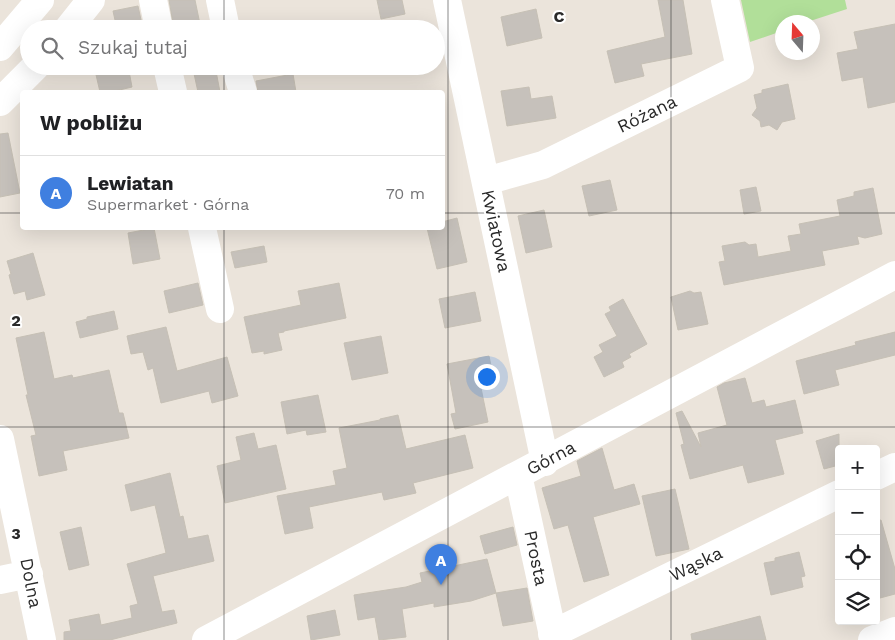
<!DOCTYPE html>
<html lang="pl">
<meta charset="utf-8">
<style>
:root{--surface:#fff;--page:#f6f6f6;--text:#202124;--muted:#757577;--line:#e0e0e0;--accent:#ea580c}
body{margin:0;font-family:"Work Sans",sans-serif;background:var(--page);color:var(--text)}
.controls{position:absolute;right:15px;bottom:15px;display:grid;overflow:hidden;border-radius:5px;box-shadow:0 5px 20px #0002}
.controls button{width:45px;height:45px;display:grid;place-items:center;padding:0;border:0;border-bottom:1px solid var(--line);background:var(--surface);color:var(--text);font:25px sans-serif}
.compass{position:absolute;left:775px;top:15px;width:45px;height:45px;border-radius:50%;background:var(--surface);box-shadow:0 5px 20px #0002;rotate:341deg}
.you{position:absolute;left:486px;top:376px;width:18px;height:18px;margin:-12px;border:4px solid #fff;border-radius:50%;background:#1a73e8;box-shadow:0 0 0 8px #1a73e833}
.badge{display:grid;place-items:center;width:32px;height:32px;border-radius:50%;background:var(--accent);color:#fff;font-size:16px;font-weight:700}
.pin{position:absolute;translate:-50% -41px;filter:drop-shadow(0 1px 2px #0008)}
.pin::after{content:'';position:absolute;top:26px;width:18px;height:15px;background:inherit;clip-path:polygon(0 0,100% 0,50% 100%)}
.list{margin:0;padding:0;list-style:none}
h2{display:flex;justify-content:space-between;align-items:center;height:65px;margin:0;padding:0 20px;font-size:21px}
h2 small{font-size:16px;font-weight:400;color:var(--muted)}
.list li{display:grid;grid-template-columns:32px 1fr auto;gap:15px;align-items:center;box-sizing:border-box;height:75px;padding:0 20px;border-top:1px solid var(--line)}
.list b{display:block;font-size:19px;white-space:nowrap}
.list p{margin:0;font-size:16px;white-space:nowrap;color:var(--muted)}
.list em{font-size:16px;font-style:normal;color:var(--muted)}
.icon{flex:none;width:28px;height:28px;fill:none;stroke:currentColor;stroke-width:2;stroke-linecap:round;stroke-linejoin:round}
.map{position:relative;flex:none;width:895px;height:640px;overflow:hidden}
.search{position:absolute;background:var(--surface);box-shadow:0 5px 20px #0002;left:20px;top:20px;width:425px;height:55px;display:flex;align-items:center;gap:12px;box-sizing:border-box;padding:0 18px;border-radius:28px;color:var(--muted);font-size:19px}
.panel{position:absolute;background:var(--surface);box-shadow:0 5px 20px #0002;left:20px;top:90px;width:425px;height:140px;border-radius:5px}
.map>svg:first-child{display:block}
.green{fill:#b1df99}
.building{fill:#c6c1bb;stroke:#c6c0b5}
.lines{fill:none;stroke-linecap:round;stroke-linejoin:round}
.minor{stroke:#fff;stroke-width:28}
.grid{fill:none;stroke:#292929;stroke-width:1;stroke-opacity:0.55}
.labels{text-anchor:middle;stroke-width:4;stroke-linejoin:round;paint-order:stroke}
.street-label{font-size:18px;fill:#292929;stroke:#fff}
.grid-label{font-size:16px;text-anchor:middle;font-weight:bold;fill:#292929;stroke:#fff;stroke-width:4;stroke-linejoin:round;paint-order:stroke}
</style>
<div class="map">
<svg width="895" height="640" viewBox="0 0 895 640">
<rect width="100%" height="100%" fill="#ebe4db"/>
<path class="green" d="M741,0H845L847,9L807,22H782V31L750,42Z"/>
<path class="building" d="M169,0H195L201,29H174Z
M377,0H402L405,14L381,19Z
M658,0H683L692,54L641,64L644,76L615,83L607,51L665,37Z
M138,6L143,29H117L113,11Z
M536,9L542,38L507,46L501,17Z
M895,24V102L868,108L863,77L842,81L837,53L858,49L854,32Z
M94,66H128L132,87L111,92H100Z
M208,66H215L220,92H198L193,69Z
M293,74L296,92H258L256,81Z
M788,84L795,119L782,122L777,130L769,125L761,127L760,121L752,115L757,108L754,95L762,93V90Z
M529,87L531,99L552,96L556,118L507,126L501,91Z
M8,133L20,193L0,197V134Z
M610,180L617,210L589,216L582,186Z
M756,187L761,211L744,214L740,190Z
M873,188L882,234L865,238L857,236L859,244L822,251L825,265L724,285L719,262L725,261L722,246L745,242L749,245L756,244L758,257L791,251L788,236L801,234L799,224L840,216L837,200L854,196V192Z
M544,210L552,247L526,253L518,216Z
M457,218L467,262L437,269L427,228H442V222Z
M154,228L160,259L133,264L128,233Z
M264,246L267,262L235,268L231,252Z
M33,253L45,295L27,300L25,291L14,294L9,275L11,274L7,261Z
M198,283L203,305L169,313L164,291Z
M339,283L346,318L284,331V332L278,333L282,350L264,354V351L252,353L244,317L301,305L298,291Z
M690,291L694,293L701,292L708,324L678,330L671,297Z
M475,292L481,321L445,328L439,299Z
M623,299L647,344L629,354L631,357L622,362L624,367L604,377L594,357L603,352L599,345L617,336L605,314L611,311L609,307Z
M114,311L118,329L80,338L76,322L87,319V317Z
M166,327L177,371L227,357L238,396L212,403L209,391L161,403L153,368L148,370L143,352L131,354L127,336Z
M44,332L54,379L72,375L73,378L109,370L119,413H123L129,438L63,451L67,470L39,476L31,436L36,435L26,395H28L16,338Z
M895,332V355L835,370L839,385L804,394L796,361L856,345L855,342Z
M381,336L388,373L352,380L344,343Z
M489,356L495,385L481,388L488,422L455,429L451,414L456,413L447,364Z
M745,378L752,403L764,400L766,407L795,400L803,433L775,440L784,474L748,483L743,465L690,479L681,445L684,444L676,413L682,411L701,447L698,433L727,425L717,387L724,383Z
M318,395L326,432L307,435L306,430L287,434L281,402Z
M398,415L406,449L465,435L473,468L413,483L416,493L384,500L382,492L309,507L313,528L285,534L277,496L336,485L333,471L347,468L339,428L380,420V419Z
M254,433L258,449L276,445L286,489L225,503L217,466L241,460L236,437Z
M839,434V465L824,469L816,441Z
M602,448L614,490L634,484L640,504L593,517L609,575L584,582L568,525L554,529L542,488L581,476L577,461Z
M170,473L180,517L183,516L188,539L208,535L214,561L153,576L162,612L174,610L177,623L110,640H64V632L71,631L69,620L99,614L101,625L132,618L130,606L138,604L127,564L166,553L155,505L131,511L125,485Z
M675,489L689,549L656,556L642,496Z
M881,520L895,569V594L880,598L876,584V521Z
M81,527L89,565L69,570L60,532Z
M513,527L517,545L485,554L480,536Z
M799,552L805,576L801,577L803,587L771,595L764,563L775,561V558Z
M487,559L496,593L471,601L434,607V603L402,609L406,637L379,640L375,617L358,620L354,595L406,587L422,582L420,573Z
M527,588L533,621L503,626L496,593Z
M335,610L340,635L311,640L307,616Z
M760,616L766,640H692L691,634Z"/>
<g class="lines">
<path class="minor" d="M153,0L159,29
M220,0L226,29
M447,0L545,462
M68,29L91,0
M0,47L40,0
M167,66L173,92
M235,66L243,92
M0,102L36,66
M486,181L543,165L740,68L725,0
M202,228L220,309
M0,439L42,640
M518,475L554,640
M876,476L895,467
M0,580L29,574
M552,634L839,494
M206,640L895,275
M872,640L895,631"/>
</g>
<path class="grid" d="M224,0V29M448,0V640M671,0V640M224,66V92M0,213H22M442,213H895M224,228V640M0,427H895"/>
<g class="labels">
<g class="street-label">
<text transform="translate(647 114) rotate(-26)" y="6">Różana</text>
<text transform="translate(496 231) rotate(78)" y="6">Kwiatowa</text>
<text transform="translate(551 458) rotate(-28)" y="6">Górna</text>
<text transform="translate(536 558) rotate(78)" y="6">Prosta</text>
<text transform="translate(696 564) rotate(-26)" y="6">Wąska</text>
<text transform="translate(31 583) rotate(79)" y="6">Dolna</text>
</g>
</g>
<g class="grid-label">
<text x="559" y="22">C</text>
<text x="16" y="326">2</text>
<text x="16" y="539">3</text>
</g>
</svg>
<div class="controls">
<button>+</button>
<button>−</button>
<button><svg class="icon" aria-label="locate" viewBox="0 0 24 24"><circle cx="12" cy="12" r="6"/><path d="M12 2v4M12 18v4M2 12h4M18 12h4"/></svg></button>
<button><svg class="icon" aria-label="layers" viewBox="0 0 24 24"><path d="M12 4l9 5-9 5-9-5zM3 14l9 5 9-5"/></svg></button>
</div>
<svg class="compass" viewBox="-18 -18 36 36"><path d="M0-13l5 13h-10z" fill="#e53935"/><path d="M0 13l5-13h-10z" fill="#757577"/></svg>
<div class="you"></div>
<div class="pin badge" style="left:441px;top:585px;background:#3f7fe0">A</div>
<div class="search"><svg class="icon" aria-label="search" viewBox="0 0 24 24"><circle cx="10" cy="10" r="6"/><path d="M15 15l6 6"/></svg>Szukaj tutaj</div>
<section class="panel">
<h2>W pobliżu<small></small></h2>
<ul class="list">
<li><span class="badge" style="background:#3f7fe0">A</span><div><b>Lewiatan</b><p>Supermarket · Górna</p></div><em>70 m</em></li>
</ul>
</section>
</div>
